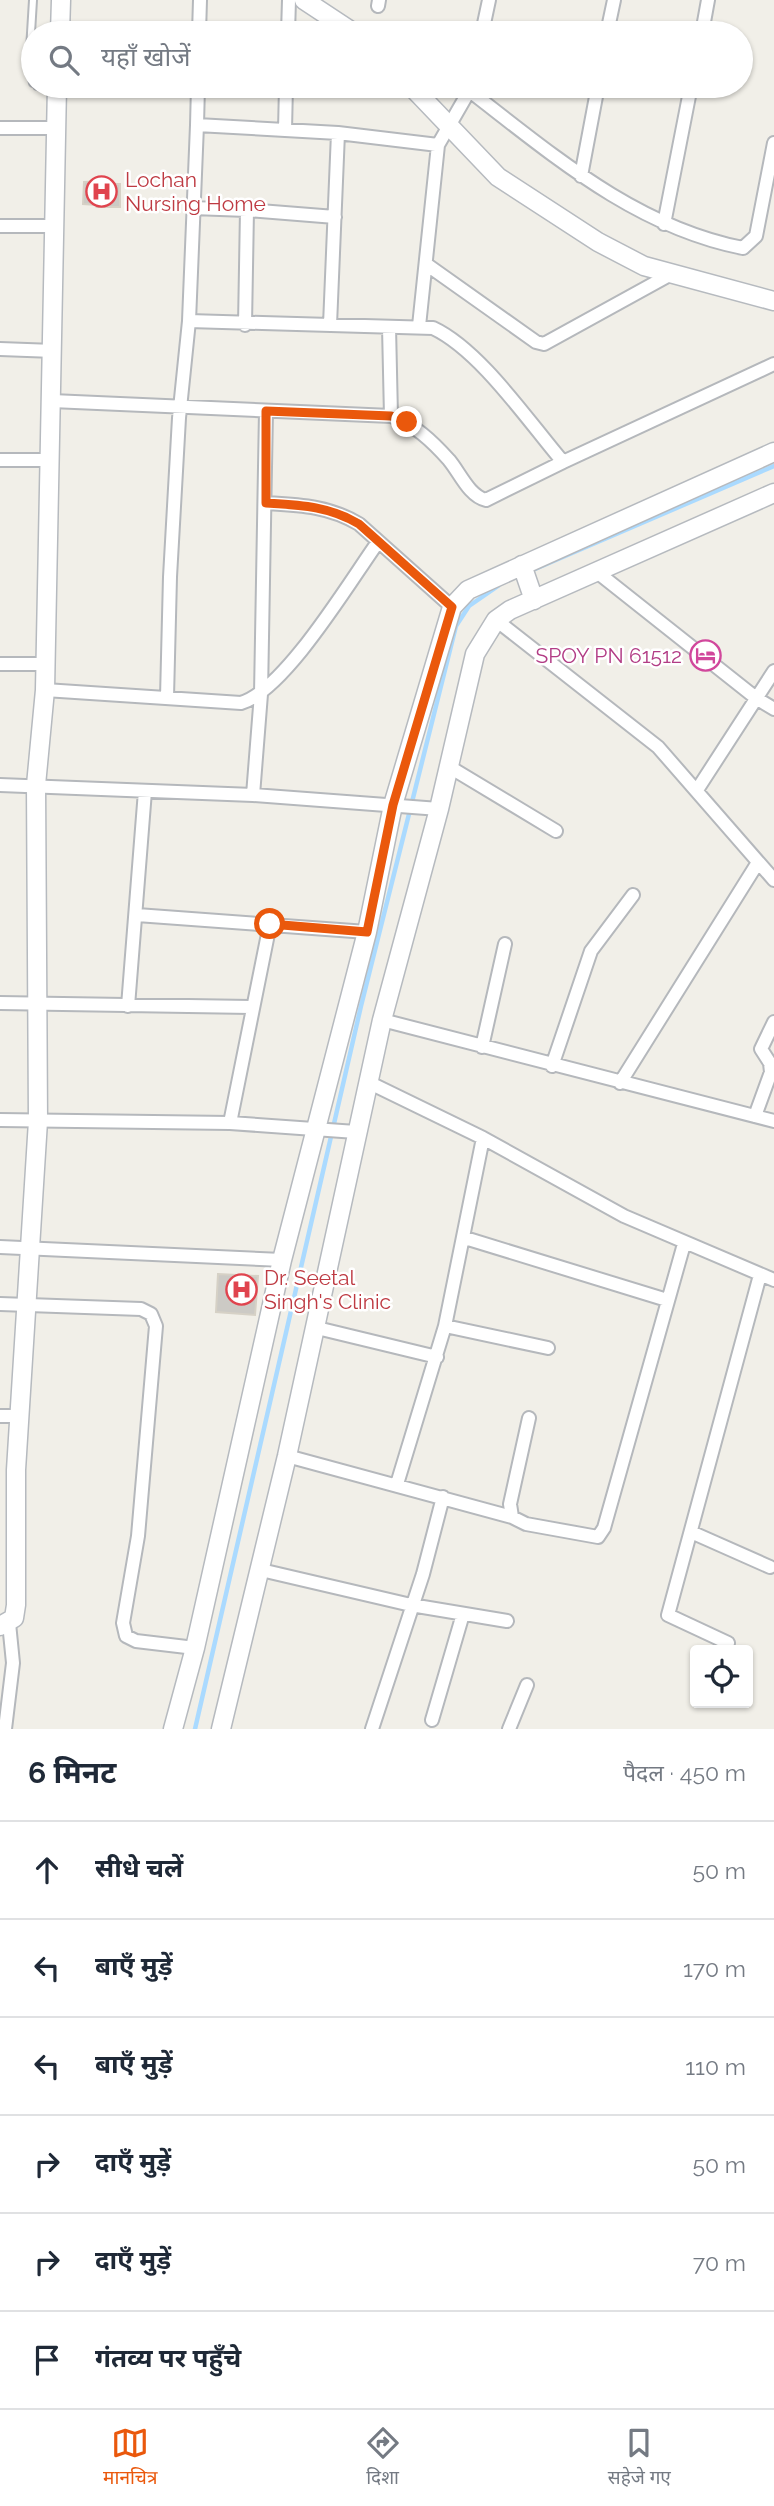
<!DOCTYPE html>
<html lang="hi">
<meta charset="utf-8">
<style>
:root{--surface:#fff;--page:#f2f2f3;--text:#1f2937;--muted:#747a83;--line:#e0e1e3;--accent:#ea580c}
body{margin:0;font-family:Raleway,"Noto Sans Devanagari",sans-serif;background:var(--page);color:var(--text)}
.controls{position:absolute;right:21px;bottom:21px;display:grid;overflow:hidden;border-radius:7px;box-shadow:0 2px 5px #0004}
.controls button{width:63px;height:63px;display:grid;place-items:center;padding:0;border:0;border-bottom:2px solid var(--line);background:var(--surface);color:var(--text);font:35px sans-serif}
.stop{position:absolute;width:21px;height:21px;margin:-16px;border:5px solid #ea580c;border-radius:50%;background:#fff}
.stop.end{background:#ea580c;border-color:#fff;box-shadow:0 2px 7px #0008}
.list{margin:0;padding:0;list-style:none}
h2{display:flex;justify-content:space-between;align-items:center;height:91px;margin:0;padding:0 28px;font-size:30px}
h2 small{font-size:23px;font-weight:400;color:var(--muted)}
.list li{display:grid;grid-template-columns:46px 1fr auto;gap:21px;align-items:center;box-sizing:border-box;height:98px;padding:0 28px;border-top:2px solid var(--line)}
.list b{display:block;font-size:26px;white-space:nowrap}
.list em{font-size:23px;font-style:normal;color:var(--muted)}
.icon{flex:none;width:38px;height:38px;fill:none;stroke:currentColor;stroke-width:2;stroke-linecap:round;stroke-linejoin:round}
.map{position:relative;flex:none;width:774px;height:1729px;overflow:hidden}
.search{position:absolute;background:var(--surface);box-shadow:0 2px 5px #0004;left:21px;right:21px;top:21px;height:77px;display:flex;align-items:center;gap:18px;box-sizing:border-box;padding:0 24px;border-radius:38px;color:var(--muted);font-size:26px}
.sheet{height:679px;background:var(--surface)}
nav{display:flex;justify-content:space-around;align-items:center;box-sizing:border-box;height:98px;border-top:2px solid var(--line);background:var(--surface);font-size:19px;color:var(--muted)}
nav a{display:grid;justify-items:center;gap:4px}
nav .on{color:var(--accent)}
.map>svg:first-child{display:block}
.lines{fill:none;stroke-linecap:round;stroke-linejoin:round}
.stream{stroke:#aadaff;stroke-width:4.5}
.building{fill:#cccac5;stroke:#d6d1c6;stroke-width:2}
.lane-casing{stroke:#b5b8bc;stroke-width:10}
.street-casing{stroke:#b5b8bc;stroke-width:16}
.secondary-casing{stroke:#b6babf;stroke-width:21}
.lane{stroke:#fff;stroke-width:6}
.street{stroke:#fff;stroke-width:12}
.secondary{stroke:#fff;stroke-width:18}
.route{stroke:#ea580c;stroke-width:9}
.labels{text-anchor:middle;stroke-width:5;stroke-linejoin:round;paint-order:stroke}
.health-label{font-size:21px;fill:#be3a42;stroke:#fff;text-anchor:start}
.hotel-label{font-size:21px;fill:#b23c85;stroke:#fff;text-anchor:end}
</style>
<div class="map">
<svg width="774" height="1729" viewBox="0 0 774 1729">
<rect width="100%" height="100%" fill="#f1efe8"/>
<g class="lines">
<path class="stream" d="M528,572L774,466
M195,1729L361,1006L456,626L469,606L498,586"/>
</g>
<path class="building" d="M108,181V184H120V207H97L98,205L83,204L84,182Z
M218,1274L258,1276L255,1315L216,1312Z"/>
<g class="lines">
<defs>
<path id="lane" d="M33,83L29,66L33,0
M37,86L55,91"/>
<path id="street" d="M378,6L379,0
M199,33L200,0
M288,33L289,0
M482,33L489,0
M607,33L614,0
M702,33L708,0
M198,86L197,125L338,133L438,145
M471,92C554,156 636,227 743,248L756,236L774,143
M0,128H55
M285,130L286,86
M581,176L598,86
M193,208L247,210
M664,224L691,86
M0,226H53
M426,264L536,342L544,344L673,273
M189,321L433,328C480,350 528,421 563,462L774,364
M245,325L247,210L335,217
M330,325L338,133
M419,326L438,145L472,86
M389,327L391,416
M0,349L54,351
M52,401L391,416C414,424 432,441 449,460C460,473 469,496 486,500L563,462
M0,460H49
M266,503C300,505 329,506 359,524L452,607
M597,572L756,698L774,709
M496,620L658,747L774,880
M0,664H44
M45,690L241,703C285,690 350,581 378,542
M167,697L170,577L179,418L189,321L197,125
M448,766L556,831
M0,785L253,795L439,809
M697,790L774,671
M253,795L261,694L266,411
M137,915L367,932
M0,1003L251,1007
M128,1006L145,791
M382,1020L774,1121
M482,1047L505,944
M552,1066L591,951L633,895
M370,1083L483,1138L624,1216L774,1280
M620,1083L757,864
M755,1116L771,1072L770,1063L761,1049L774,1022
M0,1120L230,1123L356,1132
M230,1123L270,924
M465,1238L667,1300
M0,1247L282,1260
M0,1304L141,1309L151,1314L156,1326L138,1536L123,1623L126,1636L136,1641L195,1648
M445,1326L548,1348
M317,1328L437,1357
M0,1416H20
M529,1418L510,1504L512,1517L526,1524L598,1537L604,1528L684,1244
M287,1456L512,1517
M397,1484L445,1326L483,1138
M691,1532L770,1567
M261,1570L411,1605L507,1621
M728,1643L668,1615L760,1275
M432,1720L463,1614
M5,1729L13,1663L9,1623
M372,1729L423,1574L443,1497
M509,1729L527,1685"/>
<path id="secondary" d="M304,0L354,33
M60,33L61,0
M411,86L498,177L598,242L644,266L774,301
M522,565L534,600
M0,1626L14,1618L16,1605V1470L38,1121L36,785L45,690L57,86
M173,1729L195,1648L282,1260L367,932L393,805L452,607L468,590L774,452
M221,1729L287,1456L382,1020L439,809L475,654L496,620L510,610L774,493"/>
</defs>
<use href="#lane" class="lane-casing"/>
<use href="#street" class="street-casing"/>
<use href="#secondary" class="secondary-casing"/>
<use href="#lane" class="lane"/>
<use href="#street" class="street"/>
<use href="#secondary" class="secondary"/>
</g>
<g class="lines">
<path class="route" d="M270,924L367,932L393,805L452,607L359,524C329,506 300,505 266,503V411L391,416L407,422"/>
</g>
<defs>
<symbol id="hospital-ring" viewBox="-11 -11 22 22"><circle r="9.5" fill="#fff" stroke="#e0444e" stroke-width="1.5"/><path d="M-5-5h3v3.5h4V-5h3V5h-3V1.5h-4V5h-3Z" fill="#e0444e"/></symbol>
<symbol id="hotel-ring" viewBox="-11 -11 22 22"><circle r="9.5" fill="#fff" stroke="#d1479c" stroke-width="1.5"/><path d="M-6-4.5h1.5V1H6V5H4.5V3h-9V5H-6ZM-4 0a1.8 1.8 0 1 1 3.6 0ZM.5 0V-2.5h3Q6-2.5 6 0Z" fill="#d1479c"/></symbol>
</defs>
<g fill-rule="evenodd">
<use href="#hospital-ring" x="84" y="174" width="35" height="35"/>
<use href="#hotel-ring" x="688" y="638" width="35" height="35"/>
<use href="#hospital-ring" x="224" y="1272" width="35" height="35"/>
</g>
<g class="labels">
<g class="health-label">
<text x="125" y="187">Lochan<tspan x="125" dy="24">Nursing Home</tspan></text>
<text x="264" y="1285">Dr. Seetal<tspan x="264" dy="24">Singh's Clinic</tspan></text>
</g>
<g class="hotel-label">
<text x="682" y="663">SPOY PN 61512</text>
</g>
</g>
</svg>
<div class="controls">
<button><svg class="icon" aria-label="locate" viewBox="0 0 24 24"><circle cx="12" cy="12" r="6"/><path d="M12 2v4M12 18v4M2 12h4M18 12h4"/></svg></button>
</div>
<div class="stop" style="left:270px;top:924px"></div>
<div class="stop end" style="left:407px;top:422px"></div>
<div class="search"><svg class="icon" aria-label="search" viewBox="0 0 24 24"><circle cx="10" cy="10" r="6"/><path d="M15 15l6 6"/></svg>यहाँ खोजें</div>
</div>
<section class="sheet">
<h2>6 मिनट<small>पैदल · 450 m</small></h2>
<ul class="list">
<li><svg class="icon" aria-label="ahead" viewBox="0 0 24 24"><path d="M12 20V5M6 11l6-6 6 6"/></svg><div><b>सीधे चलें</b></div><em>50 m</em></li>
<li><svg class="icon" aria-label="left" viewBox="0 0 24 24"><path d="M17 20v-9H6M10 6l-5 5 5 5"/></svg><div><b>बाएँ मुड़ें</b></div><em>170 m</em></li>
<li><svg class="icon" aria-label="left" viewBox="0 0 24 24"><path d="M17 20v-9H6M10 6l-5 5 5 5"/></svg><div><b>बाएँ मुड़ें</b></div><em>110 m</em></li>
<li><svg class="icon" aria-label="right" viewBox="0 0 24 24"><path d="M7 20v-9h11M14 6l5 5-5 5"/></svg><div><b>दाएँ मुड़ें</b></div><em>50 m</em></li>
<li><svg class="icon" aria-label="right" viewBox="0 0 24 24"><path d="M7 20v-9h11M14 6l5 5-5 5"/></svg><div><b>दाएँ मुड़ें</b></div><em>70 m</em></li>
<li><svg class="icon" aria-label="arrive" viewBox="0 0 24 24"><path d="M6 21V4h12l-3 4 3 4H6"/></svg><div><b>गंतव्य पर पहुँचे</b></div></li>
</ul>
</section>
<nav>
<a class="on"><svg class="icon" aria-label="map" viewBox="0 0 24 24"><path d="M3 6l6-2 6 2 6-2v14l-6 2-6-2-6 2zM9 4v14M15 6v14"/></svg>मानचित्र</a>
<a><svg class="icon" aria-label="directions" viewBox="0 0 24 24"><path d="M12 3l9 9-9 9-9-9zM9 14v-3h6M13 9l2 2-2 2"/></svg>दिशा</a>
<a><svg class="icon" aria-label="saved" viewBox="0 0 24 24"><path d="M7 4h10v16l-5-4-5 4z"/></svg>सहेजे गए</a>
</nav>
